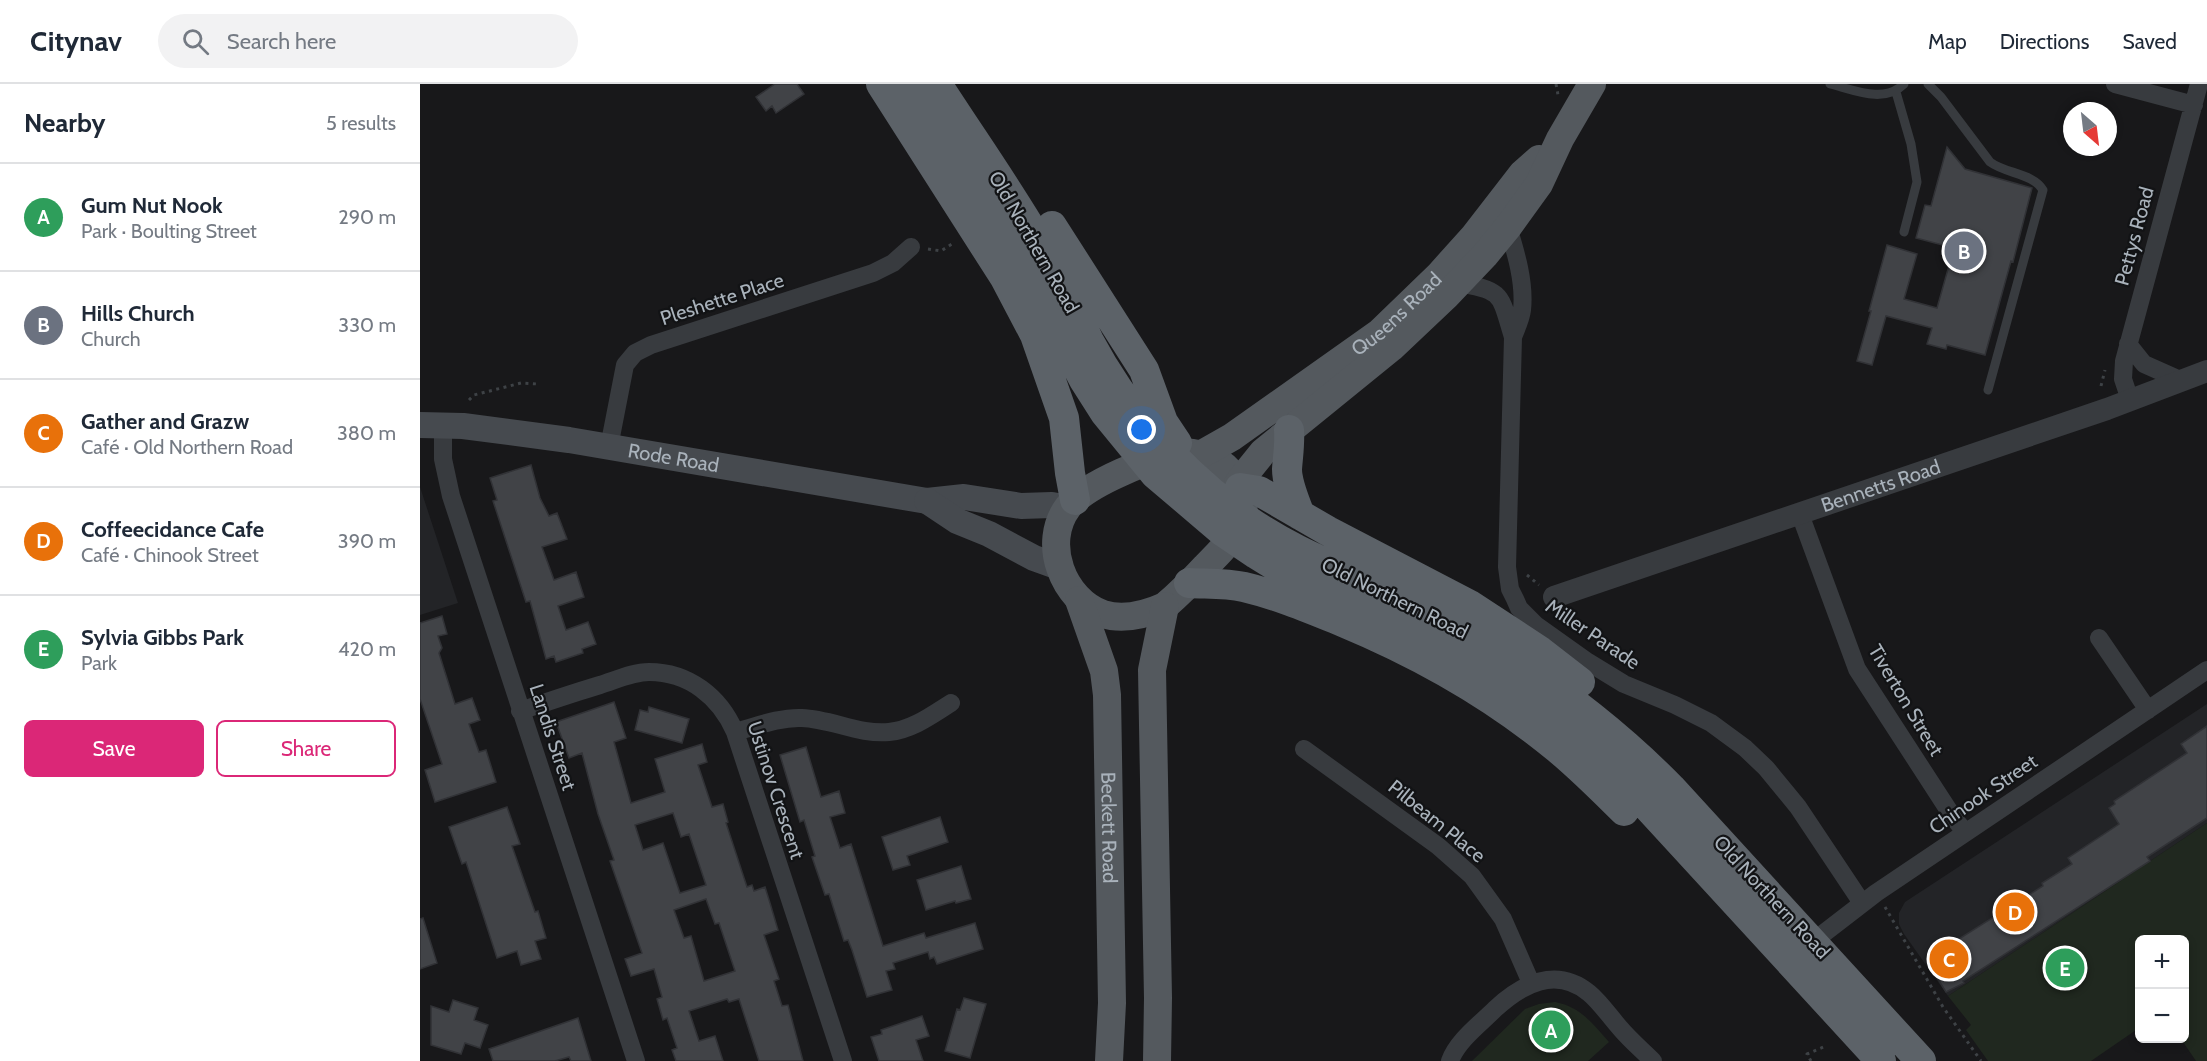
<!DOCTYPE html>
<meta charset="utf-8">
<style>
:root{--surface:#fff;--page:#f2f2f3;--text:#1f2937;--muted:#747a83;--line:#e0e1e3;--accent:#db2777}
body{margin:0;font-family:Cabin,sans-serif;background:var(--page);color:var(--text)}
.controls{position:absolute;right:18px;bottom:18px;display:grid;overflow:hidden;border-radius:9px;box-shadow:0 3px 9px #0003}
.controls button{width:54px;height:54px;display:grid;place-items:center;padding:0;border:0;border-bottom:2px solid var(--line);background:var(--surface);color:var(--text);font:30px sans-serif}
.compass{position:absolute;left:1643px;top:18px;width:54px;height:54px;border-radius:50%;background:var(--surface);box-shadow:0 3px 9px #0003;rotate:152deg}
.you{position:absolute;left:722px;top:346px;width:21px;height:21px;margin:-15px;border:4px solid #fff;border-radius:50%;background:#1a73e8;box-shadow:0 0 0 9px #1a73e833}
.badge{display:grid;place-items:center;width:39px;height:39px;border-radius:50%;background:var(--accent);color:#fff;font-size:20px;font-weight:700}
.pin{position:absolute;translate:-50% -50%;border:3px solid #fff;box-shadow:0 2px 6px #0006}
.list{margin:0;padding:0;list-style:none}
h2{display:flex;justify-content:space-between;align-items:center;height:78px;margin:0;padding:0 24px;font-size:26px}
h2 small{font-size:20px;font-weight:400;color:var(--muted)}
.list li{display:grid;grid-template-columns:39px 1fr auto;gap:18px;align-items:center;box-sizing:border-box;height:108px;padding:0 24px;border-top:2px solid var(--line)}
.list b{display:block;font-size:22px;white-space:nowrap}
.list p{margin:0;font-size:20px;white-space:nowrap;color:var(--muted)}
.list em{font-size:20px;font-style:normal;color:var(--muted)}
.actions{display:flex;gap:12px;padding:18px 24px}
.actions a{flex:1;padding:14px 0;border:2px solid var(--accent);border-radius:9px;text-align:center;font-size:21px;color:var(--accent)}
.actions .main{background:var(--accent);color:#fff}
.icon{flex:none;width:33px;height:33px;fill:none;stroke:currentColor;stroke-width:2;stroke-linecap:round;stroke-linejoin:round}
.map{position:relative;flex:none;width:1787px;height:977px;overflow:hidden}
header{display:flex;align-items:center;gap:36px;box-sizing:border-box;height:84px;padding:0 30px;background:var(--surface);border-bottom:2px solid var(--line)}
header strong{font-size:28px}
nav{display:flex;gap:33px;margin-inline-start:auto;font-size:21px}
.search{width:420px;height:54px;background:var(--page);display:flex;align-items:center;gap:15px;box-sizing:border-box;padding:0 21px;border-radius:33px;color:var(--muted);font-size:22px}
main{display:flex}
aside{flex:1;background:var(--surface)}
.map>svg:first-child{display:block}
.built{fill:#232427}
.green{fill:#20281f}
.building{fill:#414347;stroke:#313236;stroke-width:1.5;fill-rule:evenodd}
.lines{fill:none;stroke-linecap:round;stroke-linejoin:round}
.path{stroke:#3e4246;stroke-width:3;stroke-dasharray:3 4.5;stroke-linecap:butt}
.service{stroke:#383b3f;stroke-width:9}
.minor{stroke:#383b3f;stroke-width:18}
.tertiary{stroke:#383b3f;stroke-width:22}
.secondary{stroke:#464a4f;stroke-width:26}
.primary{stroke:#54595e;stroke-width:28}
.trunk{stroke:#5c6268;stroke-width:30}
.labels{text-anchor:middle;stroke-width:4.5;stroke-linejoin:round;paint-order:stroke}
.street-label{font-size:20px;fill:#a9b2bb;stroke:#121315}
</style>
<header>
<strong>Citynav</strong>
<div class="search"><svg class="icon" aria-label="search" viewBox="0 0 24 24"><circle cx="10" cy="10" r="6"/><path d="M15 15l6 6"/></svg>Search here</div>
<nav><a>Map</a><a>Directions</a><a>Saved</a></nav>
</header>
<main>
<aside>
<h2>Nearby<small>5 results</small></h2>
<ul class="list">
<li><span class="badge" style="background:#2e9e5b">A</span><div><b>Gum Nut Nook</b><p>Park · Boulting Street</p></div><em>290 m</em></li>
<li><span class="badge" style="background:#6b7280">B</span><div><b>Hills Church</b><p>Church</p></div><em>330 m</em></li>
<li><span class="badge" style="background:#e8710a">C</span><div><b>Gather and Grazw</b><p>Café · Old Northern Road</p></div><em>380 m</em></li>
<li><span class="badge" style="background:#e8710a">D</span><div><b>Coffeecidance Cafe</b><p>Café · Chinook Street</p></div><em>390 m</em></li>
<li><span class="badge" style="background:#2e9e5b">E</span><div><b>Sylvia Gibbs Park</b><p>Park</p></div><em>420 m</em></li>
</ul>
<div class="actions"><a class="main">Save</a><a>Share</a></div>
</aside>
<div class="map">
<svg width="1787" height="977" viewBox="0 0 1787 977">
<rect width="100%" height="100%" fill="#18181a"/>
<path class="built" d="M0,403L38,519L0,531Z
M1787,620V739L1528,912L1484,850L1479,840V829L1485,818Z"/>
<path class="green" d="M1787,739V977H1776L1761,955L1764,954V856H1720L1719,944L1671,977H1568L1546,946L1551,941L1528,912Z
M1135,918C1161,923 1172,939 1189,958L1168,977H1052L1105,925L1119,920Z"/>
<path class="building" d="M355,0H377L384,10L356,29L352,22L346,27L336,13Z
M1527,63L1545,85L1612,104L1593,178L1591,177L1565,271L1527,261L1526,265L1507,260L1512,244L1466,232L1452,281L1437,277L1451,227H1449L1467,161L1497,170L1484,215L1517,224L1534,164L1496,154L1505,121L1511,122Z
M111,381L120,414L129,432L137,429L147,455L122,463L134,496L156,488L164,513L138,522L146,546L168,538L176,560L162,565L163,569L136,578L134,572L126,575L110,517L106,518L73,417L77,416L70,394Z
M22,532L27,550L18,552L22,564L19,569L35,620L52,614L60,636L49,640L59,668L66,666L76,698L15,718L5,686L22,680L0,615V539Z
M194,618L206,654L194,658L211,719L245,708L235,675L282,660L287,678L278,681L292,723L303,720L308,738L306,739L327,803L332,801L334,807L345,803L350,819L358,846L344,851L359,895L354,897L362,922L368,921L383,977H339L319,915L309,918L307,915L269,927L279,957L295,952L303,977H256L252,966L257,964L247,934L243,936L237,915L242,913L234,885L211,892L205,875L222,869L190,777L194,776L178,730L162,669L149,674L136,638ZM253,729L261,753L269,750L286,801L260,809L243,759L223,766L215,741ZM286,815L295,840L299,839L315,887L284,897L271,852L264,854L254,826Z
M229,623L269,635L262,659L215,646L220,626L228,628Z
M1787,642V734L1727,773L1730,777L1543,897L1544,899L1526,908L1511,884L1510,880L1515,870L1623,802L1622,799L1652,780L1648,774L1699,740L1689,724L1695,720L1694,717L1767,669L1761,660Z
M386,663L401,713L419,707L425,729L410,733L420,764L431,760L463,862L504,849L506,854L555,839L563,865L517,880L514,873L510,875L508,868L473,879L475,885L466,887L472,906L447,913L432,866L428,856L424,857L409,810L405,811L392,773L395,772L384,736L380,738L360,671Z
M87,723L100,760L92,762L115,828L118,827L126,854L115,857L121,875L101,881L97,867L77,874L46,778L42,780L29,743Z
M520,733L528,758L487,772L490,781L473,786L462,753Z
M541,782L551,815L536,819L535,817L506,826L497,796Z
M3,834L17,879L0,885V835Z
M544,914L566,920L550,974L525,967L537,925L540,926Z
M33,916L58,924L54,936L68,941L60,964L45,959L41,970L11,961V922L29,928Z
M502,932L509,952L496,956L503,977H459L451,953L462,950L461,946Z
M158,934L171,977H151L149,973L135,977H73L69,965Z"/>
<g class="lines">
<path class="path" d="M1136,0L1138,11
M508,165L521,167L535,158
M1681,302L1685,286
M49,316L54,311L101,299L118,300
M1107,491L1119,501
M1465,823L1523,923L1561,977
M1391,977L1387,970L1406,962"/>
<path class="service" d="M1410,0C1434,6 1464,20 1484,0
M1508,0L1521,13L1570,78C1586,90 1613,89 1623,106L1568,306
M1476,8L1491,60L1497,98L1484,148"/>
<path class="minor" d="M1695,0L1774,21
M1088,143C1096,169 1105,199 1102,226C1101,235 1096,245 1093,253
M1038,199C1084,206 1080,211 1093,253L1087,483L1090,505L1095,515L1099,524L1116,541L1168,578L1204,600L1255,621L1291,639L1325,664L1346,684L1378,723L1442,819
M1708,260L1724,280L1760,296
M1710,316L1703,295L1704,277L1779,0
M23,341V375L31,412L216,977
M189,363L205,281L215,269L231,261L453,189L473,179L491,163
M1380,430L1437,585L1533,733L1545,748
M1679,554L1728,626
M100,627C127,618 153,609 180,601C196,596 213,588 229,588C269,588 300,613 315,648L423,977
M315,648C337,642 360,633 382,634C411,635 440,651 469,648C492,646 512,631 531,619
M884,665L1018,762L1052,792L1083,835L1111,899
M1386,863L1456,809L1787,586
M1030,977C1037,957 1060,940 1075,925C1102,900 1136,882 1169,909C1181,919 1190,933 1200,944C1210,956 1222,966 1233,977"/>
<path class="tertiary" id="s1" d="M1134,513L1687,325L1787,287"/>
<g class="secondary">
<path id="s2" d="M0,341L43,342L149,356L507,417L544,413L601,422L632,421L648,424"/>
<path d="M507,417L537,437L569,450L614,474L639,483"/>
</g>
<g class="primary">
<path d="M763,368C783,369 802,375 814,393C839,430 810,458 785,483C772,497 759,510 745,522C727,530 704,537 683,530C643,516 621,459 648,423C667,399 733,373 763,368Z"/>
<path id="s3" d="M782,370L812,353L959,249L1019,191L1054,152L1102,90L1119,75"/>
<path d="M818,399L843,368L971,264L1026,212L1065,171L1088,143L1119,100L1140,55L1172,0"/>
<path id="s4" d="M659,516L684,587L687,611L692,919L689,977"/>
<path d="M737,977L738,914L732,586L745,522"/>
</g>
<path class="trunk" d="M461,0L585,194L615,251L644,334L650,389L655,416
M488,0L608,190L664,296L685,329L735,390L802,447L836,470L870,491L982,540L1027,562L1110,617L1148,647L1216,710L1461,977
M517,0C555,59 596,116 630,177C645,203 656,231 669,257C705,325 755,381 815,427C873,472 942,492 1007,524C1032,537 1055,552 1079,567C1142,607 1199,651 1251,704L1501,977
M632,142L724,286L743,338L757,359
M869,346C870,360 868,371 867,385C867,400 875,417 880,431
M820,404L839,407L908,447L1050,521L1120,567L1160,598
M769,499C787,500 806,499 824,503C858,511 891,525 923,538C1000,570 1073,611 1138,665C1161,684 1183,706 1204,727"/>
</g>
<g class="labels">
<g class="street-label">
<text transform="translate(1714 152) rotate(-75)" y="7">Pettys Road</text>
<text transform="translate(614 158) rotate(60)" y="7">Old Northern Road</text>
<text transform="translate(302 215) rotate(-18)" y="7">Pleshette Place</text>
<text dy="7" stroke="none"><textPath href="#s3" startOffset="240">Queens Road</textPath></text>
<text dy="7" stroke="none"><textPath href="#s2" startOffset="256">Rode Road</textPath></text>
<text dy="7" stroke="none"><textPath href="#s1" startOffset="345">Bennetts Road</textPath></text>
<text transform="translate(975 514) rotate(26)" y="7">Old Northern Road</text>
<text transform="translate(1173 550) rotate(34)" y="7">Miller Parade</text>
<text transform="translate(1486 616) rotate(59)" y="7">Tiverton Street</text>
<text transform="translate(133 653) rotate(72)" y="7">Landis Street</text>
<text transform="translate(356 706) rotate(72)" y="7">Ustinov Crescent</text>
<text transform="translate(1563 710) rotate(-34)" y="7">Chinook Street</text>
<text transform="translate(1017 737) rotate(39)" y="7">Pilbeam Place</text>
<text dy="7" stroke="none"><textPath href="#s4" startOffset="232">Beckett Road</textPath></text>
<text transform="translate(1352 813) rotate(47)" y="7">Old Northern Road</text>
</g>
</g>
</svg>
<div class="controls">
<button>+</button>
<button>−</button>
</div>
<svg class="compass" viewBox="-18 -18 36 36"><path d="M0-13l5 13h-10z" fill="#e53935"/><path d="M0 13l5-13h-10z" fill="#747a83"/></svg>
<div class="you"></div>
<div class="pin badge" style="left:1131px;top:946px;background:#2e9e5b">A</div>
<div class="pin badge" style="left:1544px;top:167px;background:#6b7280">B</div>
<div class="pin badge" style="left:1529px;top:875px;background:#e8710a">C</div>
<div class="pin badge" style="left:1595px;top:828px;background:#e8710a">D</div>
<div class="pin badge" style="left:1645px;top:884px;background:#2e9e5b">E</div>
</div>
</main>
